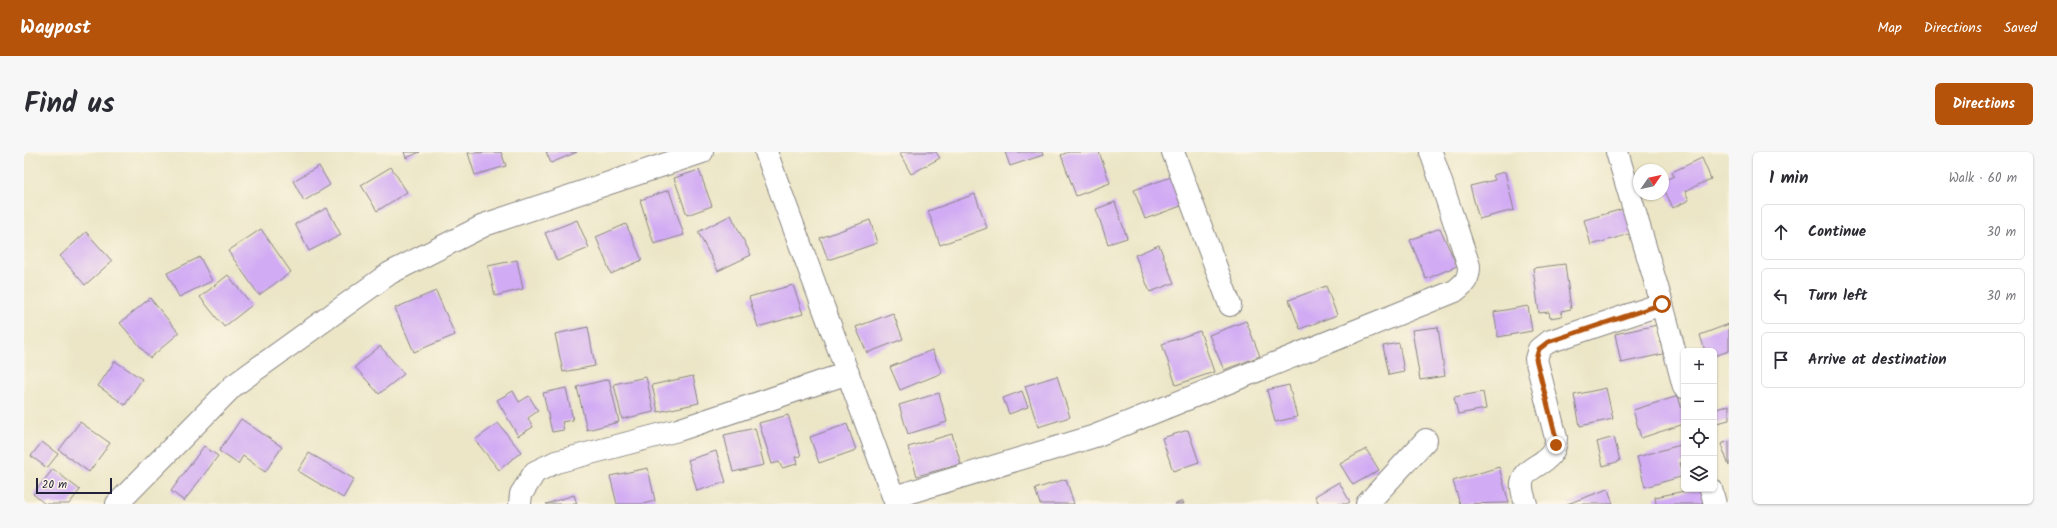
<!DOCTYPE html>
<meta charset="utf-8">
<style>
:root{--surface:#fff;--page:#f7f7f7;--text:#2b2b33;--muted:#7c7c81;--line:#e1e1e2;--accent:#b45309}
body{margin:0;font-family:Kalam,sans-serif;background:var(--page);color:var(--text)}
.controls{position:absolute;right:12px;bottom:12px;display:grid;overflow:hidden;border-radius:6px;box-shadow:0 1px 3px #0004}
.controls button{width:36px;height:36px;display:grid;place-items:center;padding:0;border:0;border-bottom:1px solid var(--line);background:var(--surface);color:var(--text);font:20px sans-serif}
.compass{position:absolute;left:1609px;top:12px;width:36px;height:36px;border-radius:50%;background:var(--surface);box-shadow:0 1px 3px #0004;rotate:56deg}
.scale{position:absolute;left:12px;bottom:10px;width:76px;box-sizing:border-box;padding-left:4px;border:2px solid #22223b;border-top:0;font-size:11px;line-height:14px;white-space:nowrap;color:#22223b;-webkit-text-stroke:3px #fcf5e5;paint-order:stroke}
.stop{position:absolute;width:12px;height:12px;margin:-9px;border:3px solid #b45309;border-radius:50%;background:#fff}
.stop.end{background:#b45309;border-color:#fff;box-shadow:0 1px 4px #0008}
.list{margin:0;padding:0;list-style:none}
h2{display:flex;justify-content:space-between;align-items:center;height:52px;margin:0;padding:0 16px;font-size:17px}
h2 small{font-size:13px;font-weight:400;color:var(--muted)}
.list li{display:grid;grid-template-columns:26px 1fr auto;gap:12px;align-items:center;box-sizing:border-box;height:56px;margin:0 8px 8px;padding:0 8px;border:1px solid var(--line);border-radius:6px}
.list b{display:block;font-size:15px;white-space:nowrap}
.list em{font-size:13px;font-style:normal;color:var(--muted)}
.icon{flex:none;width:22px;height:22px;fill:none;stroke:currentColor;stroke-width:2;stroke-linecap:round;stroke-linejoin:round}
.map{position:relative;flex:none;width:1705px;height:352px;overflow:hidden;border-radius:6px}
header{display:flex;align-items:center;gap:24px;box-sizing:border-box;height:56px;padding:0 20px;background:var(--accent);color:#fff}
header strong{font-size:19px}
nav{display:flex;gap:22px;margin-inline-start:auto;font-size:14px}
.intro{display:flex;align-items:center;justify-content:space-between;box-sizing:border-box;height:96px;padding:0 24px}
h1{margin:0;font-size:28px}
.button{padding:10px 18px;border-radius:6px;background:var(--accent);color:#fff;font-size:14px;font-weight:700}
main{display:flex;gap:24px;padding:0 24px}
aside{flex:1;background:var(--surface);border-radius:6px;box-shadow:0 1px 3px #0004}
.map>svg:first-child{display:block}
.building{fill:#d1abf4}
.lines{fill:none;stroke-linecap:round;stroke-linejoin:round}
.minor-casing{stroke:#878481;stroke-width:24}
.minor{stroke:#fff;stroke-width:22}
.route{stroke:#b45309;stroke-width:5}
</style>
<header>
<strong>Waypost</strong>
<nav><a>Map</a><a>Directions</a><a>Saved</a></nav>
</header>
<div class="intro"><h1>Find us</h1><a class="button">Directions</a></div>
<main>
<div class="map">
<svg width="1705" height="352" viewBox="0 0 1705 352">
<rect width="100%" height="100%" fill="#fcf5e5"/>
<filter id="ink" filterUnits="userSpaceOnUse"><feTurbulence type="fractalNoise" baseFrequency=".025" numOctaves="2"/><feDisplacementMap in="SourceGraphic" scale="8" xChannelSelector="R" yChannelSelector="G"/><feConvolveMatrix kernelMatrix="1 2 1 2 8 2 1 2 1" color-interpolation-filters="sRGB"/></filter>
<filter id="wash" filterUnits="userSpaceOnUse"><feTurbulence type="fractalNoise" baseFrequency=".012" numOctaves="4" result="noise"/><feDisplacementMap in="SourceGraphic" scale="16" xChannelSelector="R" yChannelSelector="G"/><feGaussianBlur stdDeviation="0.9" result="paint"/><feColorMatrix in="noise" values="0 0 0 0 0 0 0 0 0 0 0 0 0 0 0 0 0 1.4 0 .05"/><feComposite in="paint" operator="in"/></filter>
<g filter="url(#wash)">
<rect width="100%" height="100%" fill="#ece6c7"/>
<g id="blocks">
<path class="building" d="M380,0H396L382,6Z
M477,0L482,14L451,23L444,1Z
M522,0H553L527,11Z
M875,0H912L916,6L887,22Z
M981,0H1018L1019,3L986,14Z
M1045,0H1075L1086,31L1052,44L1037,3Z
M1678,6L1687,27L1661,39L1665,48L1649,56L1639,35V29L1650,24L1648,20Z
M295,14L306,33L280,49L269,29Z
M367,15L383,40L353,59L337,33Z
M675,18L688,54L663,63L650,26Z
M1481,20L1490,58L1455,67L1446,34L1471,28L1469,23Z
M1147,25L1157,54L1121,67L1110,38Z
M645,38L660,83L630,92L616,48Z
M951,42L963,76L916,93L904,59Z
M1091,50L1103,86L1084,92L1072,57Z
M1606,55L1613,80L1567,93L1560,68Z
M303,56L317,83L285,99L271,72Z
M707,63L727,103L694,119L674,80Z
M553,68L565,96L533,109L521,81Z
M846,68L853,91L804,108L796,86Z
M602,72L618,108L587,122L572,85Z
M1416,76L1433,114L1402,127L1386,88Z
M237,77L267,120L235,143L204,99Z
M62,80L88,109L61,133L36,104Z
M1135,93L1150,131L1126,140L1111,103Z
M176,105L188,129L155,145L143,121Z
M493,108L499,137L471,144L464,114Z
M1541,112L1547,157L1537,159L1538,164L1526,166L1525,160L1515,161L1509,116Z
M204,123L228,153L200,175L176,145Z
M769,133L779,162L734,175L725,145Z
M1302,134L1313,163L1276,177L1265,148Z
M412,139L431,183L390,200L371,156Z
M126,146L155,181L126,206L96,171Z
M1504,154L1508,179L1474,185L1470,160Z
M869,161L879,187L843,201L832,175Z
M1222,169L1236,204L1200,218L1185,183Z
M1705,172V199L1690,204V199H1681L1676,183Z
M1633,173L1639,202L1597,211L1591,182Z
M564,175L571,214L539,220L531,182Z
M1414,175L1421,224L1396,228L1388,178Z
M1176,179L1190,220L1152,233L1138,192Z
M1375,191L1380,220L1365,223L1359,194Z
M356,194L380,222L355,242L331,215Z
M908,198L918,221L876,238L866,215Z
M91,209L118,227L101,253L74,234Z
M669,224L675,251L634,260L628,233Z
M1033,224L1046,265L1014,275L1001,234Z
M622,225L630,260L598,267L590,232Z
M585,227L595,270L563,278L553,235Z
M1265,233L1273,265L1251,270L1243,238Z
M542,236L549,268L538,270L540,278L528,280L519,241Z
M1582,236L1589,267L1556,274L1550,243Z
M489,239L495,250L505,244L514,259L504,266L509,275L494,284L473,248Z
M998,239L1004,255L985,262L979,246Z
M1459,240L1462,257L1434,262L1430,245Z
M915,241L923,270L884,282L875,253Z
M1654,244L1660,264V272L1617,286L1609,258Z
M1705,253V268L1693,271L1690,258Z
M764,263L777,304L771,305L773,312L758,316L755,310L748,312L735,271Z
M217,267L258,295L241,320L219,304L214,312L195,299Z
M56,270L86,291L65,320L35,298Z
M474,271L497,300L475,318L451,288Z
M823,272L832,298L795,311L786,285Z
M731,276L740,313L709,320L700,283Z
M1164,278L1175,310L1149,319L1138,286Z
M928,282L937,312L893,324L884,295Z
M1590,285L1596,309L1579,314L1573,290Z
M1705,289V314L1697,292Z
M18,290L34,302L23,316L7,304Z
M1660,292V310L1656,311L1660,324L1621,335L1613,305Z
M180,294L194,304L160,349L147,339Z
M1342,297L1355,318L1329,333L1316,312Z
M692,299L702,330L673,339L664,308Z
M285,301L330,327L319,346L274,319Z
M1475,315L1485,351L1436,352L1429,329Z
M624,316L631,349L619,352H593L586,324Z
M29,317L56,338L45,352H21L9,342Z
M1042,327L1050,352H1016L1011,337Z
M1315,330L1326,350L1322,352H1295L1291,344Z
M1584,337L1589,352H1543Z
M1671,337H1678L1681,352H1632L1631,345Z
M550,343L553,352H522Z
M1159,349L1160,352H1151Z"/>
</g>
</g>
<g filter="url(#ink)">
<use href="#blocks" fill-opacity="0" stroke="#878481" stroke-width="1"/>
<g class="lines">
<defs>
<path id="minor" d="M742,0L872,352
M1149,0L1206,153
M1593,0L1638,152L1660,235
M1687,337L1691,352
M870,345L1071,284L1431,139C1441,131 1445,127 1445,114L1407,0
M93,352L209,234L366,121L463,72L678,0
M496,352L497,342L511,320L532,310L654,278L824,221
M1343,352L1402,288
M1502,352C1500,345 1497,338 1498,331C1501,311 1532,314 1532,286L1512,207L1515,197L1524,190L1638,152"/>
</defs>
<use href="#minor" class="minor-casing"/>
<use href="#minor" class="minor"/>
</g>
</g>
<g class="lines" filter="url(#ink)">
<path class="route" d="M1532,293V286L1512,207L1515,197L1524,190L1638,152"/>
</g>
</svg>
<div class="controls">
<button>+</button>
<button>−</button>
<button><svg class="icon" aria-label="locate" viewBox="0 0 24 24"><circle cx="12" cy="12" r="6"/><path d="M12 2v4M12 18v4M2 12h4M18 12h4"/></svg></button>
<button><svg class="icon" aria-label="layers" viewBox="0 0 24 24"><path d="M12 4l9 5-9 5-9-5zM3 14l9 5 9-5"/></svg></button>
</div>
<svg class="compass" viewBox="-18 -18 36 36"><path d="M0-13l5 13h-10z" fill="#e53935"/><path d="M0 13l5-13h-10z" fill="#7c7c81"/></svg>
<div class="scale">20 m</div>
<div class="stop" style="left:1638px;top:152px"></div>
<div class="stop end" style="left:1532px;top:293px"></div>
</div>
<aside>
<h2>1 min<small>Walk · 60 m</small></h2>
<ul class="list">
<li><svg class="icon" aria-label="ahead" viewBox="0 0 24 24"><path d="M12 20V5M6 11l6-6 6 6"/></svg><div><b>Continue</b></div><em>30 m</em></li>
<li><svg class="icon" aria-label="left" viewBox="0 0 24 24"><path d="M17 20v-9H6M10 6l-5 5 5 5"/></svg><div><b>Turn left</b></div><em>30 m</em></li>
<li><svg class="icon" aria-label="arrive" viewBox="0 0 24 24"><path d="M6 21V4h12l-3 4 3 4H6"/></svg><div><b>Arrive at destination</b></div></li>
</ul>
</aside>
</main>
